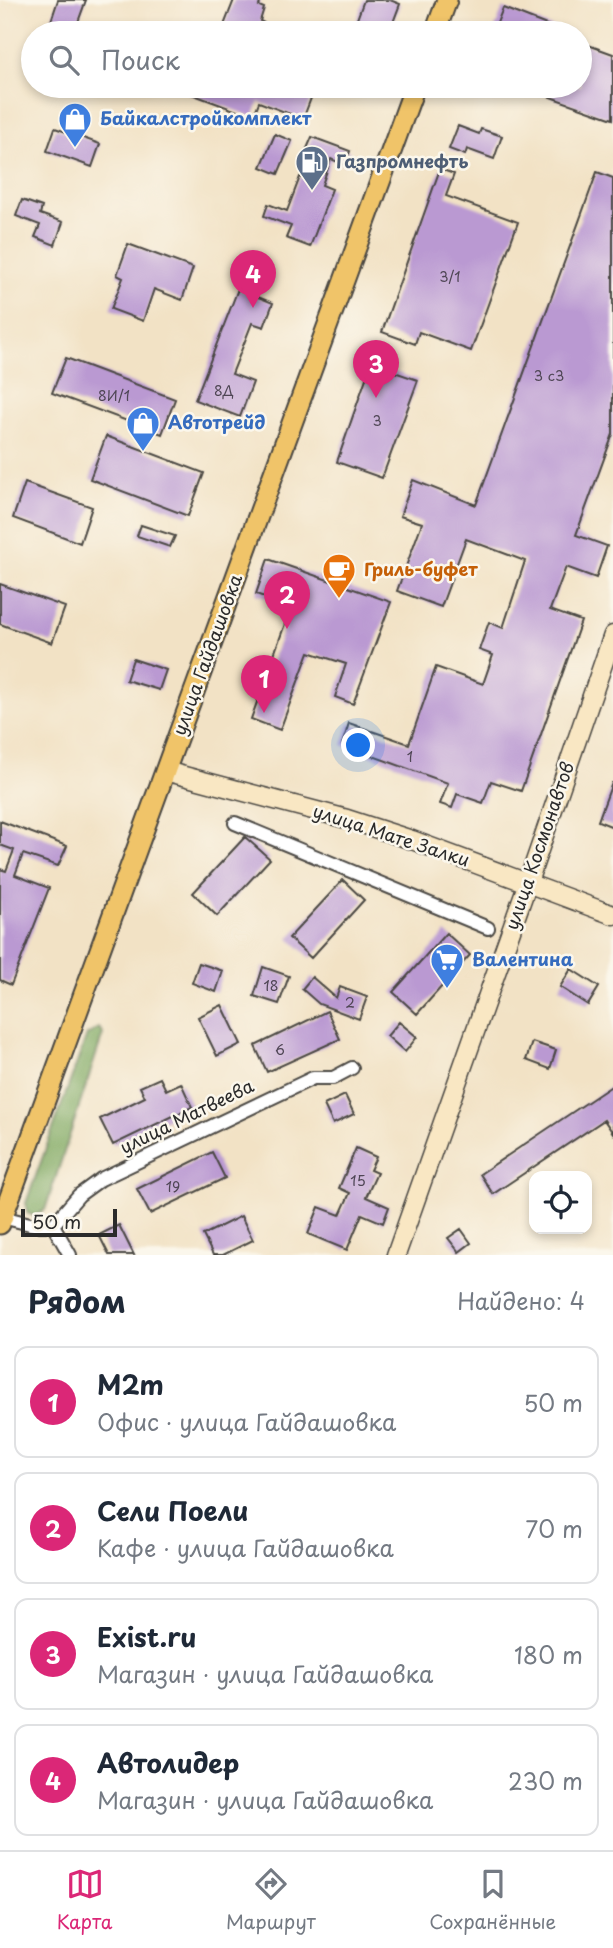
<!DOCTYPE html>
<html lang="ru">
<meta charset="utf-8">
<style>
:root{--surface:#fff;--page:#f6f6f7;--text:#1f2937;--muted:#747a83;--line:#e0e1e3;--accent:#db2777}
body{margin:0;font-family:"Playpen Sans",sans-serif;background:var(--page);color:var(--text)}
.controls{position:absolute;right:21px;bottom:21px;display:grid;overflow:hidden;border-radius:14px;box-shadow:0 4px 10px #0003}
.controls button{width:63px;height:63px;display:grid;place-items:center;padding:0;border:0;border-bottom:2px solid var(--line);background:var(--surface);color:var(--text);font:35px sans-serif}
.scale{position:absolute;left:21px;bottom:18px;width:96px;box-sizing:border-box;padding-left:7px;border:4px solid #2b2b2b;border-top:0;font-size:19px;line-height:24px;white-space:nowrap;color:#2b2b2b;-webkit-text-stroke:5px #fbf7ec;paint-order:stroke}
.you{position:absolute;left:359px;top:746px;width:24px;height:24px;margin:-18px;border:5px solid #fff;border-radius:50%;background:#1a73e8;box-shadow:0 0 0 10px #1a73e833}
.badge{display:grid;place-items:center;width:46px;height:46px;border-radius:50%;background:var(--accent);color:#fff;font-size:23px;font-weight:700}
.pin{position:absolute;translate:-50% -58px;filter:drop-shadow(0 2px 4px #0008)}
.pin::after{content:'';position:absolute;top:37px;width:24px;height:21px;background:inherit;clip-path:polygon(0 0,100% 0,50% 100%)}
.list{margin:0;padding:0;list-style:none}
h2{display:flex;justify-content:space-between;align-items:center;height:91px;margin:0;padding:0 28px;font-size:30px}
h2 small{font-size:23px;font-weight:400;color:var(--muted)}
.list li{display:grid;grid-template-columns:46px 1fr auto;gap:21px;align-items:center;box-sizing:border-box;height:112px;margin:0 14px 14px;padding:0 14px;border:2px solid var(--line);border-radius:14px}
.list b{display:block;font-size:26px;white-space:nowrap}
.list p{margin:0;font-size:23px;white-space:nowrap;color:var(--muted)}
.list em{font-size:23px;font-style:normal;color:var(--muted)}
.icon{flex:none;width:38px;height:38px;fill:none;stroke:currentColor;stroke-width:2;stroke-linecap:round;stroke-linejoin:round}
.map{position:relative;flex:none;width:613px;height:1255px;overflow:hidden}
.search{position:absolute;background:var(--surface);box-shadow:0 4px 10px #0003;left:21px;right:21px;top:21px;height:77px;display:flex;align-items:center;gap:18px;box-sizing:border-box;padding:0 24px;border-radius:38px;color:var(--muted);font-size:26px}
.sheet{height:595px;background:var(--surface)}
nav{display:flex;justify-content:space-around;align-items:center;box-sizing:border-box;height:98px;border-top:2px solid var(--line);background:var(--surface);font-size:19px;color:var(--muted)}
nav a{display:grid;justify-items:center;gap:4px}
nav .on{color:var(--accent)}
.map>svg:first-child{display:block}
.forest{fill:#7ea75f;stroke:#546945;stroke-width:2}
.building{fill:#ba99d2}
.lines{fill:none;stroke-linecap:round;stroke-linejoin:round}
.street-casing{stroke:#494642;stroke-width:16}
.secondary-casing{stroke:#494642;stroke-width:21}
.primary-casing{stroke:#494642;stroke-width:23}
.street{stroke:#fff;stroke-width:12}
.secondary{stroke:#f9e7c3;stroke-width:18}
.primary{stroke:#f0c469;stroke-width:19}
.labels{text-anchor:middle;stroke-width:5;stroke-linejoin:round;paint-order:stroke}
.number-label{font-size:14px;fill:#4f4655}
.shop-label{font-size:18px;font-weight:bold;fill:#366cbe;stroke:#fbf7ec;text-anchor:start}
.service-label{font-size:18px;font-weight:bold;fill:#4e5e75;stroke:#fbf7ec;text-anchor:start}
.food-label{font-size:18px;font-weight:bold;fill:#c56008;stroke:#fbf7ec;text-anchor:start}
.street-label{font-size:18px;fill:#2b2b2b;stroke:#fbf7ec}
</style>
<div class="map">
<svg width="613" height="1255" viewBox="0 0 613 1255">
<rect width="100%" height="100%" fill="#fbf7ec"/>
<filter id="ink" filterUnits="userSpaceOnUse"><feTurbulence type="fractalNoise" baseFrequency=".0143" numOctaves="2"/><feDisplacementMap in="SourceGraphic" scale="14" xChannelSelector="R" yChannelSelector="G"/><feConvolveMatrix kernelMatrix="1 2 1 2 8 2 1 2 1" color-interpolation-filters="sRGB"/></filter>
<filter id="wash" filterUnits="userSpaceOnUse"><feTurbulence type="fractalNoise" baseFrequency=".00686" numOctaves="4" result="noise"/><feDisplacementMap in="SourceGraphic" scale="28" xChannelSelector="R" yChannelSelector="G"/><feGaussianBlur stdDeviation="1.57" result="paint"/><feColorMatrix in="noise" values="0 0 0 0 0 0 0 0 0 0 0 0 0 0 0 0 0 1.4 0 .05"/><feComposite in="paint" operator="in"/></filter>
<g filter="url(#wash)">
<rect width="100%" height="100%" fill="#f2e2c5"/>
<path class="forest" d="M99,1028L103,1034L45,1210L34,1216L27,1213L26,1203L87,1035Z"/>
<g id="blocks">
<path class="building" d="M58,0H86L74,33H47Z
M234,0H261L259,6L264,8L260,21L264,23L261,33H221Z
M364,0H390L400,4L389,33L380,30L379,33H352Z
M503,8L567,33H493Z
M580,42L613,54V119L550,97L554,86H580Z
M170,86H279L311,98L303,119L259,102L253,117Z
M458,126L479,134L481,129L502,136L494,159L467,149L465,155L449,149Z
M55,128L100,144L92,167L47,151Z
M275,134L292,141L278,174L261,167Z
M312,137L350,151L345,165L331,159L322,185L332,189L310,247L286,238L291,226L264,216L268,204L287,211L300,177L309,180L318,155L306,151Z
M440,169L454,174L446,196L518,222L471,351L419,332L415,344L382,332Z
M597,172L613,178V434L576,535L607,546L596,578L566,567L550,610L581,621L521,791L491,781L483,803L457,794L452,808L440,804L448,783L342,745L349,723L409,744L436,667L483,684L493,655L479,650L489,622L503,628L525,561L466,539L441,607L397,591L422,523L400,516L413,480L476,505Z
M22,200L42,207L40,214L63,222L55,245L35,237L40,225L16,216Z
M128,244L193,268L182,300L154,289L143,321L111,309L123,278L117,275Z
M238,289L273,303L264,327L252,323L232,374L253,382L240,417L195,400Z
M66,358L175,399L162,434L52,393Z
M371,364L418,380L382,478L337,462Z
M106,436L204,473L188,516L90,479Z
M25,483L92,507L80,543L13,518Z
M141,525L175,536L170,547L137,536Z
M268,559L391,602L353,704L335,697L346,664L309,652L280,730L251,719L291,607L256,594Z
M0,584L65,607L52,643L0,624Z
M133,659L166,670L159,690L126,680Z
M612,783H613V827L598,821Z
M0,821L67,846L58,866L23,854L15,875L49,888L11,985L0,980V869L6,871L14,850L0,845Z
M245,837L270,859L217,916L193,893Z
M343,880L364,900L311,958L289,938Z
M446,933L470,955L417,1014L393,992Z
M199,963L223,971L216,992L192,983Z
M263,967L289,976L279,1004L254,996Z
M571,969L599,987L588,1005L560,987Z
M312,977L336,998L340,987L367,997L359,1019L319,1004L302,989Z
M222,1005L241,1044L217,1056L198,1017Z
M327,1011L340,1039L267,1072L255,1046Z
M399,1022L417,1037L405,1052L387,1036Z
M532,1042L556,1050L550,1069L526,1060Z
M160,1078L166,1090L181,1083L192,1107L113,1145L100,1119L145,1097L140,1087Z
M613,1085V1133L604,1120L493,1194L480,1174Z
M345,1095L354,1114L333,1124L324,1105Z
M356,1148L376,1157L370,1170L377,1173L366,1197L389,1207L383,1223L362,1214L347,1250L308,1234L319,1207L340,1215L350,1193L339,1188Z
M212,1152L225,1178L150,1214L137,1189Z
M241,1216L253,1240L223,1255H213L203,1235Z
M119,1225L134,1255H109L99,1235Z
M461,1229L471,1243L459,1252L448,1238Z"/>
</g>
</g>
<g filter="url(#ink)">
<use href="#blocks" fill-opacity="0" stroke="#494642" stroke-width="2"/>
<g class="lines">
<defs>
<path id="street" d="M235,823L488,928
M2,1217L34,1225H53L70,1255
M53,1225L79,1195L101,1179L313,1078H333L352,1068"/>
<path id="secondary" d="M165,771L347,819L412,840L613,915
M396,1255L527,885L613,635"/>
<path id="primary" d="M435,33L447,0
M0,1224L415,86"/>
</defs>
<use href="#street" class="street-casing"/>
<use href="#secondary" class="secondary-casing"/>
<use href="#primary" class="primary-casing"/>
<use href="#street" class="street"/>
<use href="#secondary" class="secondary"/>
<use href="#primary" class="primary"/>
</g>
</g>
<defs>
<symbol id="shop-pin" viewBox="-11 -11 22 30"><path d="M0 17L-7.5 6A9.5 9.5 0 1 1 7.5 6Z" fill="#3f7fe0" stroke="#fbf7ec"/><path d="M-5-2.5h2.3a2.7 3.5 0 0 1 5.4 0H5L5.5 6h-11ZM-1.5-2.5h3a1.5 2.3 0 0 0-3 0Z" fill="#fff"/></symbol>
<symbol id="fuel-pin" viewBox="-11 -11 22 30"><path d="M0 17L-7.5 6A9.5 9.5 0 1 1 7.5 6Z" fill="#5c6f8a" stroke="#fbf7ec"/><path d="M-5.5-6h7V0h2V4h1.3V-2.5L3-4.5l.8-.8L6-3V5H2.5V1h-1V6h-7ZM-4.2-4.7v3.2H.2V-4.7Z" fill="#fff"/></symbol>
<symbol id="cafe-pin" viewBox="-11 -11 22 30"><path d="M0 17L-7.5 6A9.5 9.5 0 1 1 7.5 6Z" fill="#e8710a" stroke="#fbf7ec"/><path d="M-5.5-4.5H6V0H3Q3 3.5 0 3.5H-2.5Q-5.5 3.5-5.5 0ZM3-3.2v2h1.7v-2ZM-6 4.5H4V6H-6Z" fill="#fff"/></symbol>
<symbol id="supermarket-pin" viewBox="-11 -11 22 30"><path d="M0 17L-7.5 6A9.5 9.5 0 1 1 7.5 6Z" fill="#3f7fe0" stroke="#fbf7ec"/><path d="M-6-5.5h2.5l.6 2H6L4.5 2H-2.5L-4.4-4H-6ZM-1.5 3.2a1.3 1.3 0 1 0 .1 0ZM3 3.2a1.3 1.3 0 1 0 .1 0Z" fill="#fff"/></symbol>
</defs>
<g fill-rule="evenodd">
<use href="#shop-pin" x="56" y="100" width="38" height="52"/>
<use href="#fuel-pin" x="293" y="143" width="38" height="52"/>
<use href="#shop-pin" x="124" y="404" width="38" height="52"/>
<use href="#cafe-pin" x="320" y="551" width="38" height="52"/>
<use href="#supermarket-pin" x="428" y="941" width="38" height="52"/>
</g>
<g class="labels">
<g class="number-label">
<text x="450" y="282">3/1</text>
<text x="549" y="381">3 с3</text>
<text x="224" y="396">8Д</text>
<text x="114" y="401">8И/1</text>
<text x="377" y="426">3</text>
<text x="410" y="762">1</text>
<text x="271" y="991">18</text>
<text x="350" y="1008">2</text>
<text x="280" y="1055">6</text>
<text x="358" y="1186">15</text>
<text x="173" y="1192">19</text>
</g>
<g class="shop-label">
<text x="100" y="125">Байкалстройкомплект</text>
<text x="168" y="429">Автотрейд</text>
<text x="472" y="966">Валентина</text>
</g>
<g class="service-label">
<text x="336" y="168">Газпромнефть</text>
</g>
<g class="food-label">
<text x="364" y="576">Гриль-буфет</text>
</g>
<g class="street-label">
<text transform="translate(208 655) rotate(-70)" y="6">улица Гайдашовка</text>
<text transform="translate(391 836) rotate(18)" y="6">улица Мате Залки</text>
<text transform="translate(540 846) rotate(-71)" y="6">улица Космонавтов</text>
<text transform="translate(187 1117) rotate(-26)" y="6">улица Матвеева</text>
</g>
</g>
</svg>
<div class="controls">
<button><svg class="icon" aria-label="locate" viewBox="0 0 24 24"><circle cx="12" cy="12" r="6"/><path d="M12 2v4M12 18v4M2 12h4M18 12h4"/></svg></button>
</div>
<div class="scale">50 m</div>
<div class="you"></div>
<div class="pin badge" style="left:264px;top:713px">1</div>
<div class="pin badge" style="left:287px;top:629px">2</div>
<div class="pin badge" style="left:376px;top:398px">3</div>
<div class="pin badge" style="left:253px;top:308px">4</div>
<div class="search"><svg class="icon" aria-label="search" viewBox="0 0 24 24"><circle cx="10" cy="10" r="6"/><path d="M15 15l6 6"/></svg>Поиск</div>
</div>
<section class="sheet">
<h2>Рядом<small>Найдено: 4</small></h2>
<ul class="list">
<li><span class="badge">1</span><div><b>М2m</b><p>Офис · улица Гайдашовка</p></div><em>50 m</em></li>
<li><span class="badge">2</span><div><b>Сели Поели</b><p>Кафе · улица Гайдашовка</p></div><em>70 m</em></li>
<li><span class="badge">3</span><div><b>Exist.ru</b><p>Магазин · улица Гайдашовка</p></div><em>180 m</em></li>
<li><span class="badge">4</span><div><b>Автолидер</b><p>Магазин · улица Гайдашовка</p></div><em>230 m</em></li>
</ul>
</section>
<nav>
<a class="on"><svg class="icon" aria-label="map" viewBox="0 0 24 24"><path d="M3 6l6-2 6 2 6-2v14l-6 2-6-2-6 2zM9 4v14M15 6v14"/></svg>Карта</a>
<a><svg class="icon" aria-label="directions" viewBox="0 0 24 24"><path d="M12 3l9 9-9 9-9-9zM9 14v-3h6M13 9l2 2-2 2"/></svg>Маршрут</a>
<a><svg class="icon" aria-label="saved" viewBox="0 0 24 24"><path d="M7 4h10v16l-5-4-5 4z"/></svg>Сохранённые</a>
</nav>
